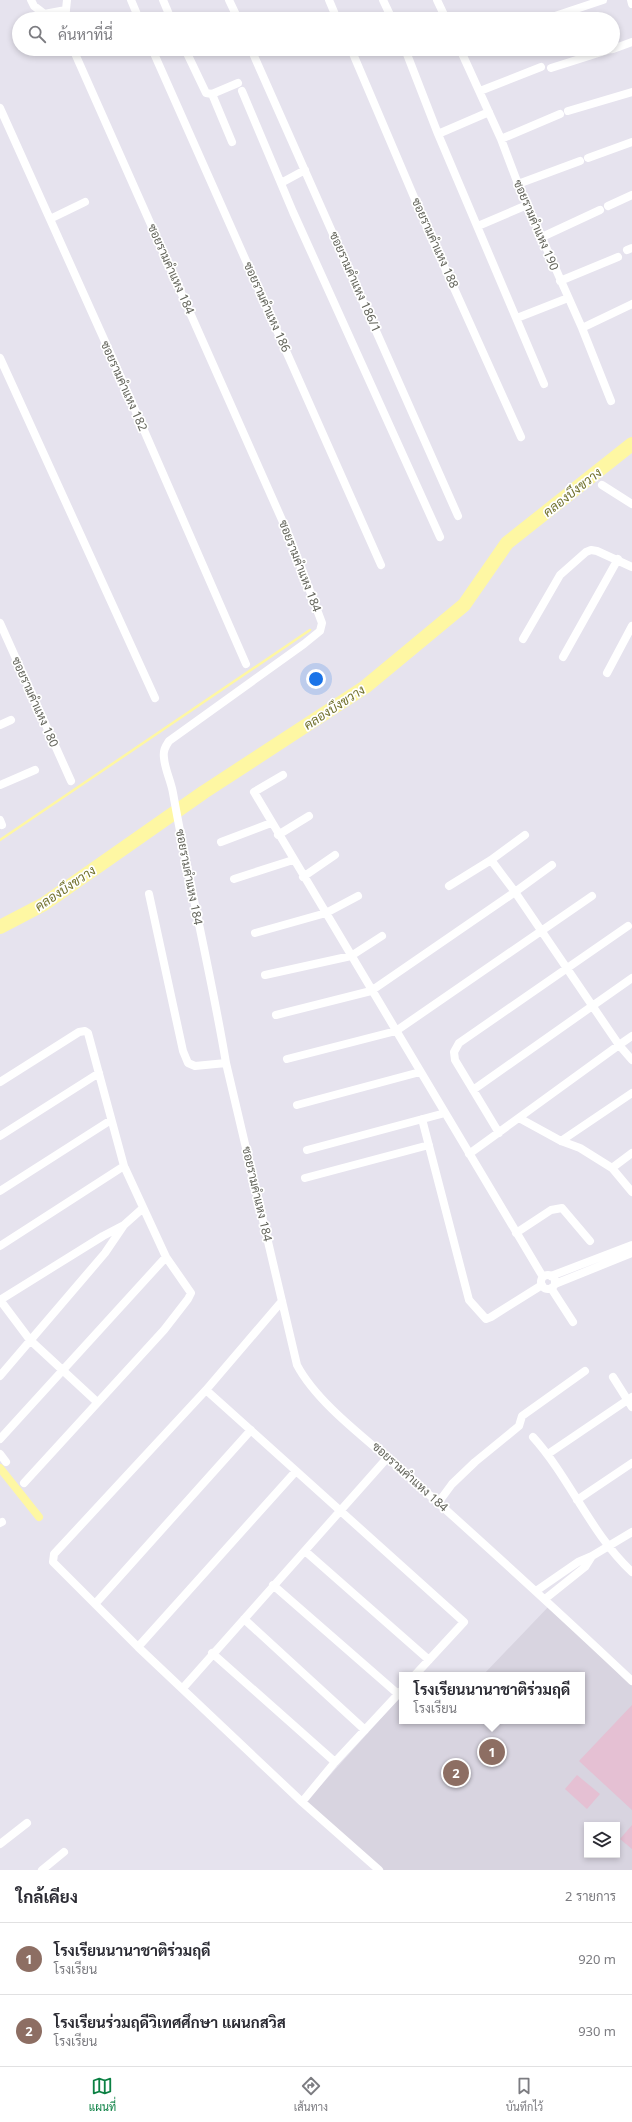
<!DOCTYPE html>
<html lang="th">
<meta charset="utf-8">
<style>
:root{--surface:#fff;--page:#f7f7f7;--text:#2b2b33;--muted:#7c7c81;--line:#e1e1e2;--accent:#0b8043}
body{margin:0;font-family:"Noto Sans",Sarabun,sans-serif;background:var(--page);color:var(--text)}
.controls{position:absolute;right:12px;bottom:12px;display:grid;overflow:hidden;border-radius:0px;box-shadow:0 2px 6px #0003}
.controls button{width:36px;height:36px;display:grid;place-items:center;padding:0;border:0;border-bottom:1px solid var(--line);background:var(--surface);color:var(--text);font:20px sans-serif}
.you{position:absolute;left:316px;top:679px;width:14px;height:14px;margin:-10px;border:3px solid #fff;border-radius:50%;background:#1a73e8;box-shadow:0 0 0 6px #1a73e833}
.badge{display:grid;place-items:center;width:26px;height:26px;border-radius:50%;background:var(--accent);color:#fff;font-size:13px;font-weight:700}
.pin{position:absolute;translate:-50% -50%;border:2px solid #fff;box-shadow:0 1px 4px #0006}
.popup{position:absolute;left:399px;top:1672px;width:186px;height:52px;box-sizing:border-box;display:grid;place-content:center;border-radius:0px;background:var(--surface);filter:drop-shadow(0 1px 3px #0005);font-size:13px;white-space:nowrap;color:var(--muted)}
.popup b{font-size:15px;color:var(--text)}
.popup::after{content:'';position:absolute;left:50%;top:100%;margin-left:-8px;border:8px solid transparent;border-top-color:var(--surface)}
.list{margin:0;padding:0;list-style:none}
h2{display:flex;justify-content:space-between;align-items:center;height:52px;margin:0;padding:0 16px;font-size:17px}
h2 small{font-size:13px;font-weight:400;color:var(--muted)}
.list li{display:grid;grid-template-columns:26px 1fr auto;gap:12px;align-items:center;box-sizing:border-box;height:72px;padding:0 16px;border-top:1px solid var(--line)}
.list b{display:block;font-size:15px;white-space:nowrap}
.list p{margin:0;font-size:13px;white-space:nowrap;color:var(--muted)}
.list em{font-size:13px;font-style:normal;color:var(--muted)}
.icon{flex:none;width:22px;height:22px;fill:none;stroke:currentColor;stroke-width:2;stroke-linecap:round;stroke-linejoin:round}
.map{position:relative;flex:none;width:632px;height:1870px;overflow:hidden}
.search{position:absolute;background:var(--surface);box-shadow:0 2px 6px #0003;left:12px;right:12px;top:12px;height:44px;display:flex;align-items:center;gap:10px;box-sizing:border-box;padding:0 14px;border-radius:22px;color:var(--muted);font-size:15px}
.sheet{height:196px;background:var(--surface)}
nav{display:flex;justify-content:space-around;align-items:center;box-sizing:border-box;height:56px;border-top:1px solid var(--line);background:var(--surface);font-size:11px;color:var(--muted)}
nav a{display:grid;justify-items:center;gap:2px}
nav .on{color:var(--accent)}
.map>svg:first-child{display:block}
.education{fill:#d8d4e0;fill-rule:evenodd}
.green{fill:#e5c0d3}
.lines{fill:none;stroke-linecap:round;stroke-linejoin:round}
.stream{stroke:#fef7a3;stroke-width:2.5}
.canal{stroke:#fef7a3;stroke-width:8}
.river{stroke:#fef7a3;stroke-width:14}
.minor{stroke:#fff;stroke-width:8}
.labels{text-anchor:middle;stroke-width:3.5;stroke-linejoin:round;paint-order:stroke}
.street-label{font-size:12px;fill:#63645b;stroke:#fff}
.water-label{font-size:13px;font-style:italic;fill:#72722e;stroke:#fff}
</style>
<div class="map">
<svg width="632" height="1870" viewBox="0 0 632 1870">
<rect width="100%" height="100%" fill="#e6e3ee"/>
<path class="education" d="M550,1605L632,1680V1870H384L306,1802L402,1695V1721H582V1675H483ZM587,1825H617V1855H587Z"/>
<path class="green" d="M632,1705V1810L579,1761Z
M577,1775L600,1794L587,1809L565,1789Z
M632,1825V1849L620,1839Z"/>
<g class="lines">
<path class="stream" d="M0,840L310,630"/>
<path class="canal" d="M0,1468L39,1517"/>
<path class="river" d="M0,927L44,904L204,792L365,687L464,605L507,543L632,444"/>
<path class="minor" d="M31,0L34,6L51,19
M131,0L139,19
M163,0L171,19
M229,0L238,19
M329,0L337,19
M383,0L392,19
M437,0L446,19
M631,0L632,4
M44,14L66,10
M65,19L67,0
M514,19L517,18
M546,19L603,0
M73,49L290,538L322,623L320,631L304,644L169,741C165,747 163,751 164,758C165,770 171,781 173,793C189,884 211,973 226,1063L297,1365C318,1405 372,1443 406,1474C482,1542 558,1611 632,1681
M152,49L381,565
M185,49L206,93L212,94L238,83
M251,49L458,516
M351,49L431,237L521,437
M405,49L438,134L544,384
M460,49L501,139L518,184L582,328L611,401
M613,49L632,42
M551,68L611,49
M242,91L293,212L440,537
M480,91L541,67
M212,94L232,142
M0,108L112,357L246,664
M568,111L632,92
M438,134L489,112
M501,139L560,114
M588,158L632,142
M281,183L305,170
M518,184L580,161
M608,206L632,195
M50,219L85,202
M478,226L527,205
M542,237L600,210
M627,250L632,248
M560,281L618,257
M517,318L568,298
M582,328L632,304
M0,358L155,698
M602,485L632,504
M0,623L71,781
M523,639L560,575L586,552L591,550L597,551L632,567
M563,657L618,559
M607,673L632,626
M0,725L11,720
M283,775L254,792L543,1277
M0,785L35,770
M0,820L2,825
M278,835L309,816
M221,842L271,823
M552,865L515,892L619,1045L632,1036
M303,877L335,855
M234,879L293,860
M449,886L491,860L525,835
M149,894L183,1051L188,1063L195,1066L226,1063
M255,933L326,913L358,896
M265,975L351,956L382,936
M276,1015L371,991L515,892L491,860
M287,1059L396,1031L592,896
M0,1082L79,1032L85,1031L88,1033L124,1166L166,1257L191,1293L188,1299L164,1330L24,1483
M473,1090L632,978
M297,1105L420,1072
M519,1118L561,1141L580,1148L612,1168L632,1192
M422,1119L469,1300L486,1319L491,1317L542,1285
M499,1133L455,1060L454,1052L459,1043L628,926
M0,1136L99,1073
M561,1141L632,1093
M307,1150L445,1113
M469,1154L619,1045L632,1060
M612,1168L632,1153
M305,1178L429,1145
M0,1191L111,1120
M516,1233L551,1210L562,1208L590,1241
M0,1246L124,1166
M541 1282a7 7 0 1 1 14 0a7 7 0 1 1-14 0Z
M551,1276L632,1245
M555,1284L632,1253
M551,1288L573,1322
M0,1300L103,1236L124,1225L143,1208
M0,1300L30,1340L97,1402
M282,1301L206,1390L54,1554L53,1562L138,1647L302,1802L379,1870
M0,1376L105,1253L124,1225
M613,1377L632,1407
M206,1390L464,1622L415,1675
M533,1437C570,1478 591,1534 632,1572
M0,1439L166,1257
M0,1454L6,1462
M548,1454L632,1397
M577,1500L632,1463
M438,1503L452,1484L475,1462L519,1426L522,1416L585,1371
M0,1523L2,1522
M305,1551L429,1660
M273,1585L398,1694
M536,1591L578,1562L592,1556L632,1532
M545,1599L585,1567L592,1556
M95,1604L251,1430
M244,1619L365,1730
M138,1647L296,1471
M212,1653L335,1762
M183,1688L388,1457
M302,1802L335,1762L401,1691
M0,1844L27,1823
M42,1870L64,1852"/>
</g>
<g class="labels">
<g class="street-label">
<text transform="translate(536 225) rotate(67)" y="4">ซอยรามคำแหง 190</text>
<text transform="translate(435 243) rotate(66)" y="4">ซอยรามคำแหง 188</text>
<text transform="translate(171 269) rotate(66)" y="4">ซอยรามคำแหง 184</text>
<text transform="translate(355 282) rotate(66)" y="4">ซอยรามคำแหง 186/1</text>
<text transform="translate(267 307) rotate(66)" y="4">ซอยรามคำแหง 186</text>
<text transform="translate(124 386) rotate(66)" y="4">ซอยรามคำแหง 182</text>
<text transform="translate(300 566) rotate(69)" y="4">ซอยรามคำแหง 184</text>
<text transform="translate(35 702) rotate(66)" y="4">ซอยรามคำแหง 180</text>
<text transform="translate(189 877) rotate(79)" y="4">ซอยรามคำแหง 184</text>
<text transform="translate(257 1194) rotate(77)" y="4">ซอยรามคำแหง 184</text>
<text transform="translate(410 1477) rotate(42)" y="4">ซอยรามคำแหง 184</text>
</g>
<g class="water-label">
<text transform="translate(572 492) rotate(-38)" y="5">คลองบึงขวาง</text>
<text transform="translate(334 707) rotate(-33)" y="5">คลองบึงขวาง</text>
<text transform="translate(65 888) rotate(-34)" y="5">คลองบึงขวาง</text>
</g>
</g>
</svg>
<div class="controls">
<button><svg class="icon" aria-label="layers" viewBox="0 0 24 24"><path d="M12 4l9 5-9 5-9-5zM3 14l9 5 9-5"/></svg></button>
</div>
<div class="you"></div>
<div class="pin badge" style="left:492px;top:1752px;background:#8d6e63">1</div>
<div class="popup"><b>โรงเรียนนานาชาติร่วมฤดี</b>โรงเรียน</div>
<div class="pin badge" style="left:456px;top:1773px;background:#8d6e63">2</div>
<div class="search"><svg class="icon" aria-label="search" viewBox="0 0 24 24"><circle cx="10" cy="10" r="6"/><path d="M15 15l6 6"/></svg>ค้นหาที่นี่</div>
</div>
<section class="sheet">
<h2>ใกล้เคียง<small>2 รายการ</small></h2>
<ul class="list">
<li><span class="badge" style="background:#8d6e63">1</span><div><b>โรงเรียนนานาชาติร่วมฤดี</b><p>โรงเรียน</p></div><em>920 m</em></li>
<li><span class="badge" style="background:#8d6e63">2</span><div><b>โรงเรียนร่วมฤดีวิเทศศึกษา แผนกสวิส</b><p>โรงเรียน</p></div><em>930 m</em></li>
</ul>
</section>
<nav>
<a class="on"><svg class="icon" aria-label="map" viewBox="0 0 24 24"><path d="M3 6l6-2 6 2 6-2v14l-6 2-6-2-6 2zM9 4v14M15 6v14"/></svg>แผนที่</a>
<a><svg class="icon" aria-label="directions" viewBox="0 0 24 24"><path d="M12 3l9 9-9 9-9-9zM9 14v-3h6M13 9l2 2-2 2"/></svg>เส้นทาง</a>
<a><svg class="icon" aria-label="saved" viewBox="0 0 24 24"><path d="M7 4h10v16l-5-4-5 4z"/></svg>บันทึกไว้</a>
</nav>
